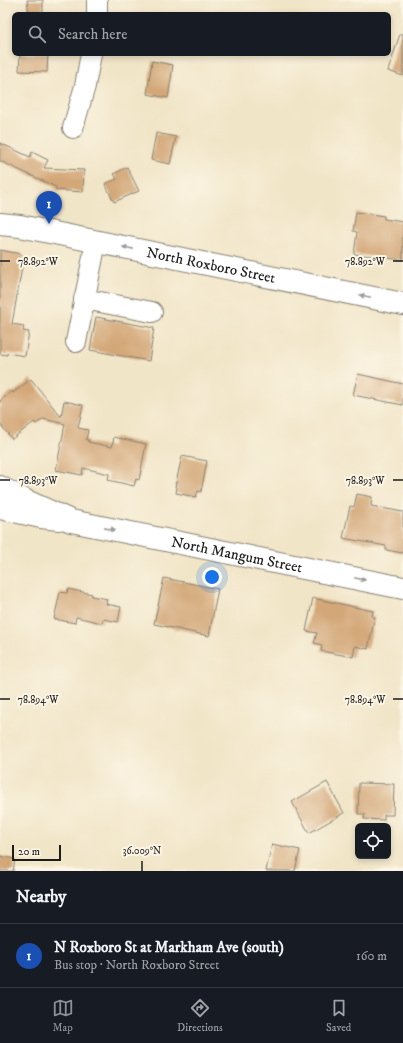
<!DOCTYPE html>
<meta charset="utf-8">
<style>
:root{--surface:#171b24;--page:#242831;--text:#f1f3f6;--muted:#9ea1a6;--line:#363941;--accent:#8c9099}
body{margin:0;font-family:"IM FELL DW Pica",serif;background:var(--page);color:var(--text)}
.controls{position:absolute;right:12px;bottom:12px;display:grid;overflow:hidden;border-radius:6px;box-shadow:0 2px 6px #0003}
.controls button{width:36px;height:36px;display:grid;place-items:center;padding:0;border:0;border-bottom:1px solid var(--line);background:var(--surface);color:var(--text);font:20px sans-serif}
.scale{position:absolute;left:12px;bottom:10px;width:49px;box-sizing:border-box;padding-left:4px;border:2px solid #1c1c1c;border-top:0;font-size:11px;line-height:14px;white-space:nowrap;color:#1c1c1c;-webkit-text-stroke:3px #fcf5e5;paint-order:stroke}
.you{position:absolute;left:212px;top:577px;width:14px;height:14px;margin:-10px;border:3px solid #fff;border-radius:50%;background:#1a73e8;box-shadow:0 0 0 6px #1a73e833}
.badge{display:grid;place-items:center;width:26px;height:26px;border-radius:50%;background:var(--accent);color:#fff;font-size:13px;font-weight:700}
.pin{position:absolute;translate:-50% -33px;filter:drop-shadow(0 1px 2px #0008)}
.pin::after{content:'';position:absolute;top:21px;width:14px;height:12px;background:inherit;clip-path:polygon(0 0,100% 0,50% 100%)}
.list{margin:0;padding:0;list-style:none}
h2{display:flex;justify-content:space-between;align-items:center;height:52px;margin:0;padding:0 16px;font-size:17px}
h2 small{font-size:13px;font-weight:400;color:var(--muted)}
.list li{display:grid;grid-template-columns:26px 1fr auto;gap:12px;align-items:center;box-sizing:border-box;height:64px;padding:0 16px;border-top:1px solid var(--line)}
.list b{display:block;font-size:15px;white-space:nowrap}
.list p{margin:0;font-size:13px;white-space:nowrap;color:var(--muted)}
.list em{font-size:13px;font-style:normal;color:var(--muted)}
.icon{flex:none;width:22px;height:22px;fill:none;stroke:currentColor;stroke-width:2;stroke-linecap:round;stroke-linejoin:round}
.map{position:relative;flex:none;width:403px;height:871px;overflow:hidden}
.search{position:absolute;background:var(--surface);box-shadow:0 2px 6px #0003;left:12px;right:12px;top:12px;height:44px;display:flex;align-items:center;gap:10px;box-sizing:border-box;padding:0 14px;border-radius:6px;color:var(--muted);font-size:15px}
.sheet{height:116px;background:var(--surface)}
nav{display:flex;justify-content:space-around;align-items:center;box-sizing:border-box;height:56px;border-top:1px solid var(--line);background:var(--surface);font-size:11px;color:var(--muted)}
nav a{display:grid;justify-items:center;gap:2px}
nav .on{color:var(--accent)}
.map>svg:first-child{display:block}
.building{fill:#d3a778}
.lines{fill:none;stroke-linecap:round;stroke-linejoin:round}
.minor-casing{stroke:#868072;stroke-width:22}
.major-casing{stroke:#868072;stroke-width:24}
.minor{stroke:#fff;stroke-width:20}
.major{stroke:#fff;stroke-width:22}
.oneway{fill:#999}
.ticks{fill:none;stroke:#1c1c1c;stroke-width:1.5}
.labels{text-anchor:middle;stroke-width:4;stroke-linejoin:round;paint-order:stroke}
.street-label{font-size:15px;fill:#1c1c1c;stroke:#fcf5e5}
.ticks-label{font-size:10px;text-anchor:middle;fill:#1c1c1c;stroke:#fcf5e5;stroke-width:4;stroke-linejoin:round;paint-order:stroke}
</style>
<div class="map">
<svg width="403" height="871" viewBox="0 0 403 871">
<rect width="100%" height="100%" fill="#fcf5e5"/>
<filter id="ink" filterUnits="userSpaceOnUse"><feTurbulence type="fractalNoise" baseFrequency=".025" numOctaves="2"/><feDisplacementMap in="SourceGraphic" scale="8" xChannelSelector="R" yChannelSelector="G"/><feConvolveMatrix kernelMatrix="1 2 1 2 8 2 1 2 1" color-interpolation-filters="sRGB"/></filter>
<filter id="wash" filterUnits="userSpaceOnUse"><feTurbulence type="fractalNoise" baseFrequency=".012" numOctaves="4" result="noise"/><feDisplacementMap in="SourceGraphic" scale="16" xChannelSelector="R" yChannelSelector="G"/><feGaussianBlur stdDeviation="0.9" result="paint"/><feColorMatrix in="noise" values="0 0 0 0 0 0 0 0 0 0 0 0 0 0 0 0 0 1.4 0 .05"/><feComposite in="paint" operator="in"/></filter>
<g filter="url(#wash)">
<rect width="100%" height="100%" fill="#f1e5c7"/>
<g id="blocks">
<path class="building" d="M27,0H43V14H29Z
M400,34H403V76L388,71Z
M20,54H48L47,72L19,71Z
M152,61L173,65L168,98L147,94Z
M156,133L176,137L170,164L151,160Z
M0,143L30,157L32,152L48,160L44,168L84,170L83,192L56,190V187L0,161Z
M127,167L139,191L114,202L105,184L117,179L114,174Z
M356,212L384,216V219L403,222V260L354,254L357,232L353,231Z
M0,250L21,254V255L24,256L12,324L24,326L23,331L29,332L25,356L7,353V355L0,354Z
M96,317L154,328L149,361L90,350Z
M358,374L403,384V405L353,395Z
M31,379L61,417L64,401L83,405L78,428L88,430L86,440H89L88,442L112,447L114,437L146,444L139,480L136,479L134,486L108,480L109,474L83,468L82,475L56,470L65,424L43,419L36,424L34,422L12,439L0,424V401L12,391L13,393Z
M182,456L207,461L201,492L198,491L196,497L176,493L177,487H175Z
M357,494L372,497L371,506L403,512V553L386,550V546L343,538L350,506L354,507Z
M164,578L218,589L209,636L154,624Z
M68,589L92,594L91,596L107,599L106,604L121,607L118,622L103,619L102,623L76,617L75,623L54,619L60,592L67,593Z
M313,598L373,611L372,617H375L368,649L355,646L353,657L321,651L322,645L314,643L317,633L306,631Z
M327,782L344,813L309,833L292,802Z
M359,783L394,784L393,815H384V820L364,819L365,814H358Z
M272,844L300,850L295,871H266Z
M0,856L15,859L13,871H0Z"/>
</g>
</g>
<g filter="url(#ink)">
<use href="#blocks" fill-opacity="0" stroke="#868072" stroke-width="1"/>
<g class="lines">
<defs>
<path id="minor" d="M97,0V14
M73,128L85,86L91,54
M84,299L152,312
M76,342L96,242
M0,509L41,518L59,520"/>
<g id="major">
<path id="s1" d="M0,224L20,226L403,304"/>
<path id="s2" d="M0,487L24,500L71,521L403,588"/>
</g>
</defs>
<use href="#minor" class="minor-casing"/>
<use href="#major" class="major-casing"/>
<use href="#minor" class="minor"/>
<use href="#major" class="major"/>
</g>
<defs><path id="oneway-solid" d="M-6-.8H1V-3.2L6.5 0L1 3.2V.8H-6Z"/></defs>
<g class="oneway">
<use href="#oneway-solid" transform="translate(128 248) rotate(-169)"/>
<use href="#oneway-solid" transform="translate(365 296) rotate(-168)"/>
<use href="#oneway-solid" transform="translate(110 529) rotate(11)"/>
<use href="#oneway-solid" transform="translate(360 579) rotate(12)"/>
</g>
</g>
<path class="ticks" d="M0,261H10M393,261H403M0,480H10M393,480H403M0,699H10M393,699H403M142,861V871"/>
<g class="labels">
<g class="street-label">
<text dy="5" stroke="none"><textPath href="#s1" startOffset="215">North Roxboro Street</textPath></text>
<text dy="5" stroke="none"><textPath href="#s2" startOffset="248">North Mangum Street</textPath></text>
</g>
</g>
<g class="ticks-label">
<text x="365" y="265">78.892°W</text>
<text x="38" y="265">78.892°W</text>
<text x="365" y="484">78.893°W</text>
<text x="38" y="484">78.893°W</text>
<text x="38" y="703">78.894°W</text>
<text x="365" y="703">78.894°W</text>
<text x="142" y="854">36.009°N</text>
</g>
</svg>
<div class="controls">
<button><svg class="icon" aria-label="locate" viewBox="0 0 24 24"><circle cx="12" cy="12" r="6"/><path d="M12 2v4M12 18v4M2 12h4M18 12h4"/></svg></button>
</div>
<div class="scale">20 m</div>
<div class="you"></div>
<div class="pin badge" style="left:49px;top:224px;background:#1a4fb4">1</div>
<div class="search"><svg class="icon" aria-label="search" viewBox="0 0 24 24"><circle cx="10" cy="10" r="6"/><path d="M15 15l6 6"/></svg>Search here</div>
</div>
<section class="sheet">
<h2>Nearby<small></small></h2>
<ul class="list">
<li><span class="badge" style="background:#1a4fb4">1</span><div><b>N Roxboro St at Markham Ave (south)</b><p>Bus stop · North Roxboro Street</p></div><em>160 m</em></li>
</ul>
</section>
<nav>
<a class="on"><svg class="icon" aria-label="map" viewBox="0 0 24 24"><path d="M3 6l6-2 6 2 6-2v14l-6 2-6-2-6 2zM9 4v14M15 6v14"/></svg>Map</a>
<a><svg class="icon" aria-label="directions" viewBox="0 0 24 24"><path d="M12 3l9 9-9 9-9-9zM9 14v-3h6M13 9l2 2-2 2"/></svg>Directions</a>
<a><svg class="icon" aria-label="saved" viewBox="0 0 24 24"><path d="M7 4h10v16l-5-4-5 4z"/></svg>Saved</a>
</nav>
